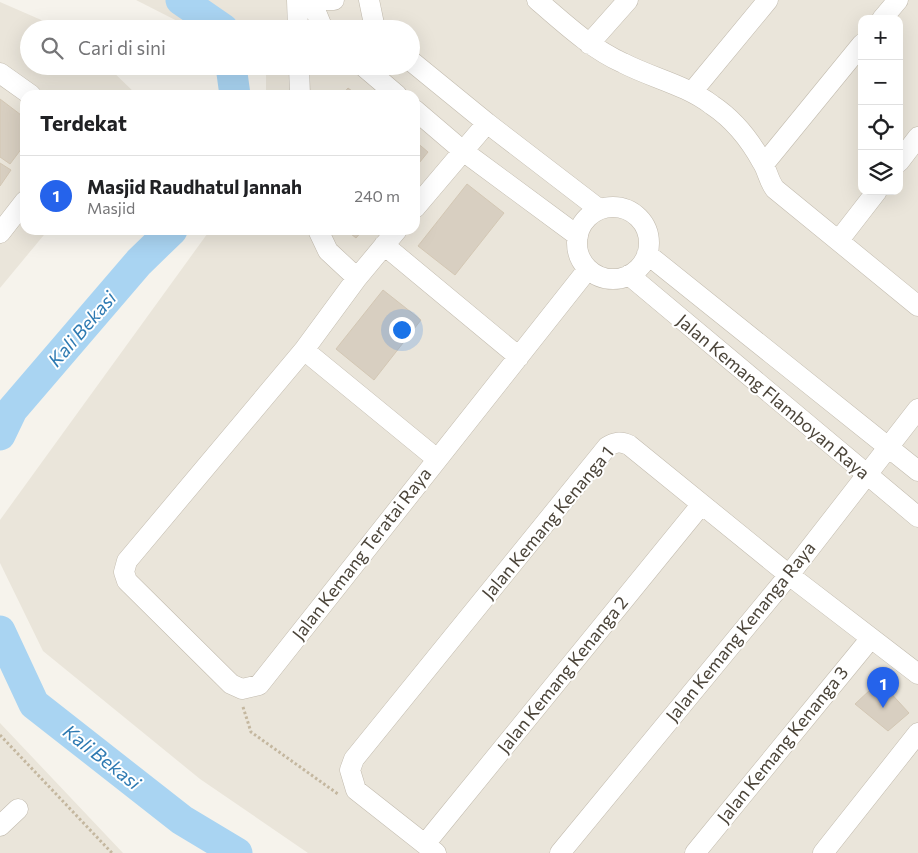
<!DOCTYPE html>
<html lang="id">
<meta charset="utf-8">
<style>
:root{--surface:#fff;--page:#f2f2f2;--text:#202124;--muted:#757577;--line:#e0e0e0;--accent:#2563eb}
body{margin:0;font-family:Commissioner,sans-serif;background:var(--page);color:var(--text)}
.controls{position:absolute;right:15px;top:15px;display:grid;overflow:hidden;border-radius:10px;box-shadow:0 5px 20px #0002}
.controls button{width:45px;height:45px;display:grid;place-items:center;padding:0;border:0;border-bottom:1px solid var(--line);background:var(--surface);color:var(--text);font:25px sans-serif}
.you{position:absolute;left:401px;top:329px;width:18px;height:18px;margin:-12px;border:4px solid #fff;border-radius:50%;background:#1a73e8;box-shadow:0 0 0 8px #1a73e833}
.badge{display:grid;place-items:center;width:32px;height:32px;border-radius:50%;background:var(--accent);color:#fff;font-size:16px;font-weight:700}
.pin{position:absolute;translate:-50% -41px;filter:drop-shadow(0 1px 2px #0008)}
.pin::after{content:'';position:absolute;top:26px;width:18px;height:15px;background:inherit;clip-path:polygon(0 0,100% 0,50% 100%)}
.list{margin:0;padding:0;list-style:none}
h2{display:flex;justify-content:space-between;align-items:center;height:65px;margin:0;padding:0 20px;font-size:21px}
h2 small{font-size:16px;font-weight:400;color:var(--muted)}
.list li{display:grid;grid-template-columns:32px 1fr auto;gap:15px;align-items:center;box-sizing:border-box;height:80px;padding:0 20px;border-top:1px solid var(--line)}
.list b{display:block;font-size:19px;white-space:nowrap}
.list p{margin:0;font-size:16px;white-space:nowrap;color:var(--muted)}
.list em{font-size:16px;font-style:normal;color:var(--muted)}
.icon{flex:none;width:28px;height:28px;fill:none;stroke:currentColor;stroke-width:2;stroke-linecap:round;stroke-linejoin:round}
.map{position:relative;flex:none;width:918px;height:853px;overflow:hidden}
.search{position:absolute;background:var(--surface);box-shadow:0 5px 20px #0002;left:20px;top:20px;width:400px;height:55px;display:flex;align-items:center;gap:12px;box-sizing:border-box;padding:0 18px;border-radius:28px;color:var(--muted);font-size:19px}
.panel{position:absolute;background:var(--surface);box-shadow:0 5px 20px #0002;left:20px;top:90px;width:400px;height:145px;border-radius:15px}
.map>svg:first-child{display:block}
.residential{fill:#eae5da;fill-rule:evenodd}
.lines{fill:none;stroke-linecap:round;stroke-linejoin:round}
.river{stroke:#a9d4f2;stroke-width:31}
.building{fill:#d8cfc1;stroke:#d3c7b4}
.minor-casing{stroke:#c2bbae;stroke-width:21}
.path{stroke:#c4b79f;stroke-width:3;stroke-dasharray:2.5 2.5;stroke-linecap:butt}
.minor{stroke:#fff;stroke-width:20}
.labels{text-anchor:middle;stroke-width:4;stroke-linejoin:round;paint-order:stroke}
.street-label{font-size:18px;fill:#4b4439;stroke:#fff}
.water-label{font-size:19px;font-style:italic;fill:#2e7ab2;stroke:#fff}
</style>
<div class="map">
<svg width="918" height="853" viewBox="0 0 918 853">
<rect width="100%" height="100%" fill="#f6f3ec"/>
<path class="residential" d="M136,0H918V853H308L200,779L43,651L0,563V520L210,230H415V95H266V66H411V29H193ZM862,19H899V191H862Z
M0,2L62,29H29V66H107L137,95H25V230H48L0,288Z
M0,723L123,853H0Z"/>
<g class="lines">
<path class="river" d="M181,0L223,29
M231,66L235,95
M0,435L12,410L139,262L172,230
M0,631L34,704L182,820L237,853"/>
</g>
<path class="building" d="M348,88L357,95H342Z
M0,99L25,118V144L10,164L0,157Z
M415,141L428,152L415,168Z
M0,163L11,170L0,186Z
M467,184L504,213L455,275L418,246Z
M346,230H363L356,238Z
M383,290L421,320L374,380L336,349Z
M871,689L877,696L887,689L909,713L888,731L855,704Z"/>
<g class="lines">
<defs>
<path id="minor" d="M297,0L298,29
M311,0L323,29
M313,0H334
M369,0L375,29
M537,0C564,23 590,48 623,63C652,78 686,85 712,105C733,119 750,140 762,162C768,171 768,180 775,189L918,306
M882,19L898,0
M589,44L628,0
M411,61L487,123L599,209
M299,66L300,95
M363,66L397,95
M0,73L31,95
M692,92L768,0
M415,110L463,151L578,236
M899,162L918,137
M764,164L862,44
M577 243a36 36 0 1 1 72 0a36 36 0 1 1-72 0Z
M415,208L487,123
M318,230L328,251L357,278
M397,230L357,278L304,350L127,561L124,572L127,581L231,684L242,689L259,685L588,269
M0,233L25,201
M839,240L877,191
M384,245L519,357
M647,254L918,471
M629,275L918,517
M304,350L437,459
M0,826L18,809
M425,844L701,505
M436,853L356,790L350,770L354,759L607,447C615,442 620,441 629,445L789,575L918,674
M560,853L789,575L918,409
M695,853L871,638
M823,853L918,733"/>
</defs>
<use href="#minor" class="minor-casing"/>
<path class="path" d="M243,707L251,732L338,794
M0,735L112,853"/>
<use href="#minor" class="minor"/>
</g>
<g class="labels">
<g class="street-label">
<text transform="translate(773 397) rotate(40)" y="6">Jalan Kemang Flamboyan Raya</text>
<text transform="translate(548 523) rotate(-50)" y="6">Jalan Kemang Kenanga 1</text>
<text transform="translate(362 554) rotate(-52)" y="6">Jalan Kemang Teratai Raya</text>
<text transform="translate(741 632) rotate(-51)" y="6">Jalan Kemang Kenanga Raya</text>
<text transform="translate(563 675) rotate(-51)" y="6">Jalan Kemang Kenanga 2</text>
<text transform="translate(783 745) rotate(-51)" y="6">Jalan Kemang Kenanga 3</text>
</g>
<g class="water-label">
<text transform="translate(82 329) rotate(-49)" y="7">Kali Bekasi</text>
<text transform="translate(102 757) rotate(38)" y="7">Kali Bekasi</text>
</g>
</g>
</svg>
<div class="controls">
<button>+</button>
<button>−</button>
<button><svg class="icon" aria-label="locate" viewBox="0 0 24 24"><circle cx="12" cy="12" r="6"/><path d="M12 2v4M12 18v4M2 12h4M18 12h4"/></svg></button>
<button><svg class="icon" aria-label="layers" viewBox="0 0 24 24"><path d="M12 4l9 5-9 5-9-5zM3 14l9 5 9-5"/></svg></button>
</div>
<div class="you"></div>
<div class="pin badge" style="left:883px;top:708px">1</div>
<div class="search"><svg class="icon" aria-label="search" viewBox="0 0 24 24"><circle cx="10" cy="10" r="6"/><path d="M15 15l6 6"/></svg>Cari di sini</div>
<section class="panel">
<h2>Terdekat<small></small></h2>
<ul class="list">
<li><span class="badge">1</span><div><b>Masjid Raudhatul Jannah</b><p>Masjid</p></div><em>240 m</em></li>
</ul>
</section>
</div>
